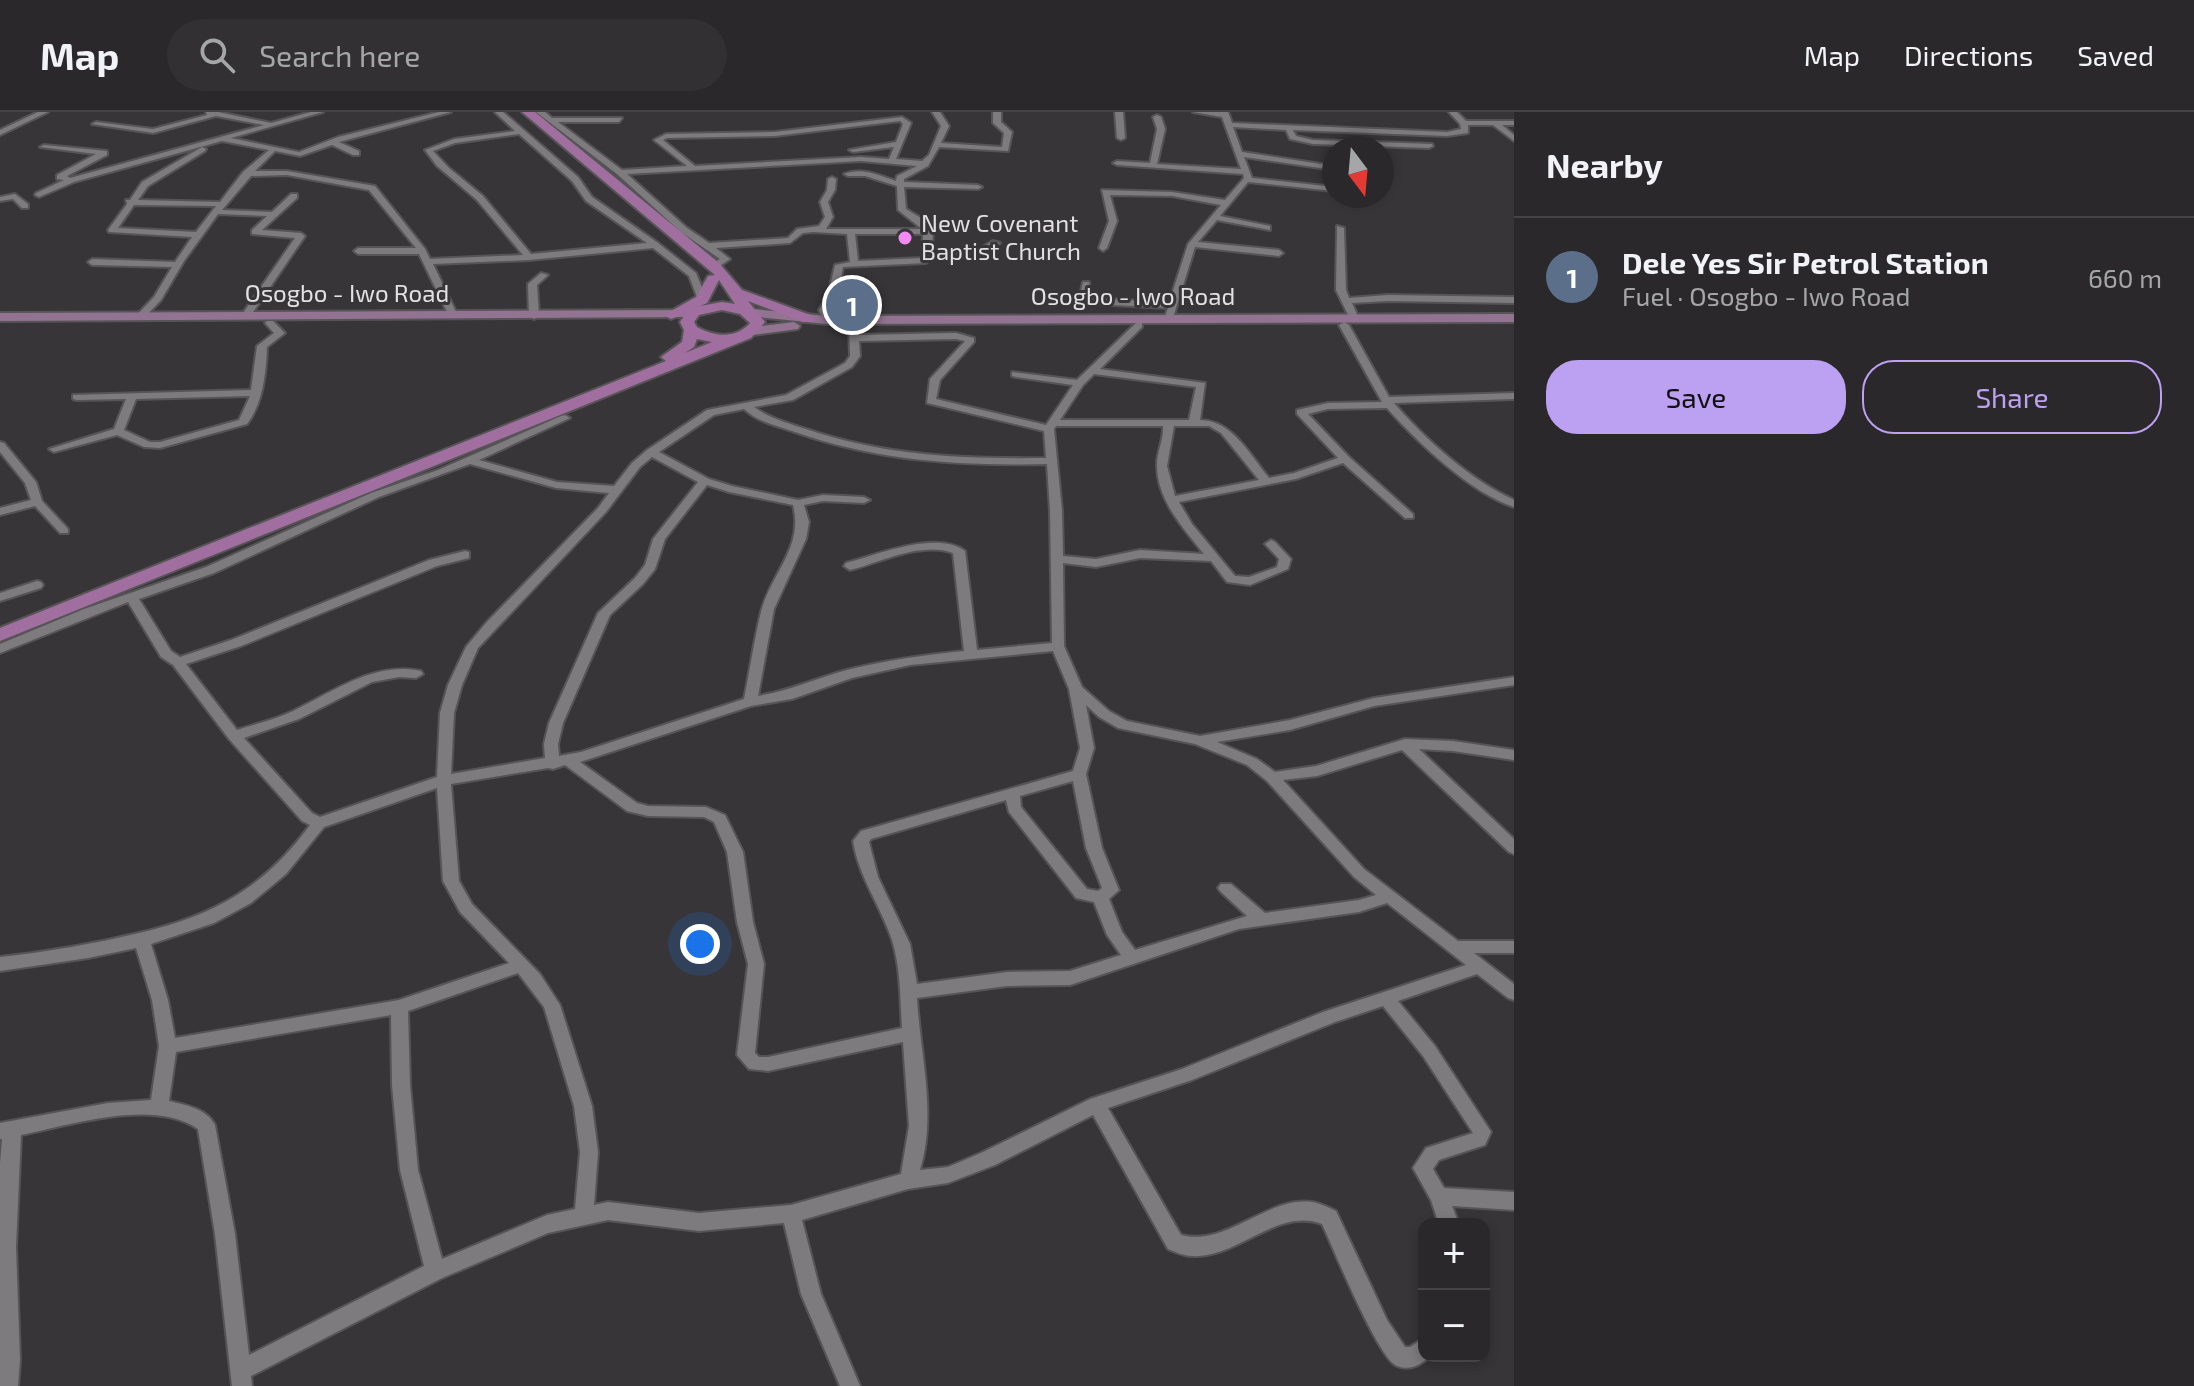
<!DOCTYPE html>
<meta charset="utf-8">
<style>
:root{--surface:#2a282a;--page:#323032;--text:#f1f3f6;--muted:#a5a6a8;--line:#464447;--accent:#bca0f2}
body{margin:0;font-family:"Exo 2",sans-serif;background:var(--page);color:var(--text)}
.controls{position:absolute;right:24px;bottom:24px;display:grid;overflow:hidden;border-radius:16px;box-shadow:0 4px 12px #0003}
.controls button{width:72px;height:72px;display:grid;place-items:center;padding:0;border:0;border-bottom:2px solid var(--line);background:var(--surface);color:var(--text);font:40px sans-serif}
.compass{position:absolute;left:1322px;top:24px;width:72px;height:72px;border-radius:50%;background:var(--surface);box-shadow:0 4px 12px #0003;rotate:164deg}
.you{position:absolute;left:700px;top:832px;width:28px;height:28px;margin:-20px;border:6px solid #fff;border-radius:50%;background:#1a73e8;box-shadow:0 0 0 12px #1a73e833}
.badge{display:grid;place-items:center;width:52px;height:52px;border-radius:50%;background:var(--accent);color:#fff;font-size:26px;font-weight:700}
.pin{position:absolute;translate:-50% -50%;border:4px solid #fff;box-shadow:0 2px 8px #0006}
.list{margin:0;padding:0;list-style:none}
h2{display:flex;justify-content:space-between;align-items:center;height:104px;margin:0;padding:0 32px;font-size:34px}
h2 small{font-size:26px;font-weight:400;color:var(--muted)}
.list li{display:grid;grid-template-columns:52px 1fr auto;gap:24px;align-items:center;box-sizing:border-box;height:120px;padding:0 32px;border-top:2px solid var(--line)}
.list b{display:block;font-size:30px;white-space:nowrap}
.list p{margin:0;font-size:26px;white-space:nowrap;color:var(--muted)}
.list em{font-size:26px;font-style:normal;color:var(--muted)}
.actions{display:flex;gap:16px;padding:24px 32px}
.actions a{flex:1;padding:18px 0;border:2px solid var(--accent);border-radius:32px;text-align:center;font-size:28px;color:var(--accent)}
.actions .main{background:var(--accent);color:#111}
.icon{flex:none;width:44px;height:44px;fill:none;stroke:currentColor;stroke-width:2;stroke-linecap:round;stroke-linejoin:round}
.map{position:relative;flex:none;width:1514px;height:1274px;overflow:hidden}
header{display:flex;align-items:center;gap:48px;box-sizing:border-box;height:112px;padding:0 40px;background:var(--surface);border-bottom:2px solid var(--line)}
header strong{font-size:38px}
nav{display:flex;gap:44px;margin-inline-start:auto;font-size:28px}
.search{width:560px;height:72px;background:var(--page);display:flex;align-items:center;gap:20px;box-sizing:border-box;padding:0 28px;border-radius:44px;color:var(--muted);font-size:30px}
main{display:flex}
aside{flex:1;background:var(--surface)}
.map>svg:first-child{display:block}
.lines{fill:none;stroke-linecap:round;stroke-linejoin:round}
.minor-casing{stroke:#565456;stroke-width:4}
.major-casing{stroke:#565456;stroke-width:4}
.highway-casing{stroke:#565456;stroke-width:4}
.minor{fill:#7e7b7e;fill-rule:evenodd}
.major{fill:#927492;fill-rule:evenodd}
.highway{fill:#a06f9f;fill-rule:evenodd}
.poi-dot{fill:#f28af2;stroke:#383538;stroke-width:3}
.labels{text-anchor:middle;stroke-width:6;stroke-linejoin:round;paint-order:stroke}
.far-poi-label{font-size:24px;fill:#e2e0e2;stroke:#383538;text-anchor:start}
.far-street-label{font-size:24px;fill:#e2e0e2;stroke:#383538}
</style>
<header>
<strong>Map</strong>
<div class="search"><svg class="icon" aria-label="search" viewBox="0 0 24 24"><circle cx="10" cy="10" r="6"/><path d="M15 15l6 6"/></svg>Search here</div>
<nav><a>Map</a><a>Directions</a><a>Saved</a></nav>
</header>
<main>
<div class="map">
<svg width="1514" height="1274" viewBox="0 0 1514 1274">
<rect width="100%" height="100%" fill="#383538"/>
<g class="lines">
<defs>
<path id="minor" d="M38,0H48L0,23V18Z
M206,0H218L271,11L311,0H323L231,26L299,40L338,25L439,0H451L339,30L359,39V43H353L332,33L300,44L275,39L255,59H287L375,74L425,137L430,147L523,143L477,88L437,54L425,38L454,27L515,19L495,0H503L578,65L592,85L658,131L696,161L707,188L699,190L689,164L653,136L529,148L433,152L458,204L450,206L419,142H358L354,139L358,136H416L369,78L287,63L251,64L222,98L272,100L291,82H297V86L262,118L301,121L305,124L249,206L241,204L295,126L252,122V118L267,104L218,102L184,149L161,188L143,207H137L135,205L154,185L172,155L92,153L88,150L92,147L175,150L192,125L109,120L108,118L127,92L126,88H130L142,70L202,35L206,37L205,39L148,74L138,88L220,90L243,60L269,38L222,29L74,70L39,85L35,83L36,81L64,68L57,67V63L96,42L40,35L44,33L107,39V43L67,64L70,66L264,13L216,4L153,21L92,12L96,10L153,17L207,3ZM519,22L572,69L586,89L647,131L531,142L483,84L449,56L433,39L455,31ZM134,93L216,94L196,120L118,116Z
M536,0H545L552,6H622L619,10H558L622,58L687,54L654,28L666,22L775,20L902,5L911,11L896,47L922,49L929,43L941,14L932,0H940L949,14L941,31L1002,35L1004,21L993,11V0H1001V10L1012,20L1008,39L939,35L928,54L904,67V70L978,73L982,75L978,77L904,75L906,97L921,106L933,120L932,136L979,137L993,129L1000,131L981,143L931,141L930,148L926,151L843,155L838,183L829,198L832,208L824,210L819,198L828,183L835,153L850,150L847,122L813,120L803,121L790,131L716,136L730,147L717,156H711V152L720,147L681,120L617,62ZM900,9L903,12L896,30L849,38L853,40L894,35L889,47L861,45L695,54L663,28L667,26L775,24ZM861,49L917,54L897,64L896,69C878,63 862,55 844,62L848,64H865L897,74L898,98L922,117H826L833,105L828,90L835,78L836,67L832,65L828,67L827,78L820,90L825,105L819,114L797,117L788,126L709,131L687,116L627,62ZM855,122H923L922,146L858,149Z
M1115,0H1123L1125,26L1121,28L1117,26Z
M1193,0H1228L1232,11L1447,20L1461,17L1460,12L1449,0H1457L1466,9H1514V13H1502L1514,23V29L1493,13H1468V21L1447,24L1293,18L1296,24L1313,28L1432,32L1433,34L1429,36L1313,32L1290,27L1286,18L1233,15L1242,40L1334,54V58L1244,45L1252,66L1334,75V79L1248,70L1220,104L1270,114V118L1217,108L1198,130L1279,138L1283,141L1279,144L1195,135L1172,209L1164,207L1168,196L1095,192L1080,183L1083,170H1089L1090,182L1097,186L1169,191L1188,132L1221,93L1172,84L1110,83L1117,109L1107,136L1103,139L1099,136L1109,109L1102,78L1172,80L1225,88L1244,66L1243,62L1117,53L1113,51L1117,49L1150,51L1157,17L1153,5L1157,3L1161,5L1165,17L1157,52L1241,57L1222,5Z
M15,82L28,92V96H22L13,87L0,89V85Z
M1337,114L1344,116L1346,178L1349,186L1388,183L1514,185V191L1388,189L1352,191L1359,207L1351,209L1336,178Z
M541,161L548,163L537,173L539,204L534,207L529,204L528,172Z
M267,209H273L285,221L267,235C266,261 263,291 247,312L160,336L144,335L117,323L54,340L49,337L114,317L126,287L77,288L73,287V283L251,278L257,234L274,221L265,211ZM250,284L239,308L160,330H150L124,318L136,287Z
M1344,210L1349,213L1389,285L1514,281V287L1394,291C1426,328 1469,367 1514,388V395C1472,382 1416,329 1387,296L1328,297L1308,302L1349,345L1413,402V406H1405L1343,351L1296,367L1179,390L1192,412L1235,464L1249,465L1277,455L1279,447L1265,432L1271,428L1275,430L1291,447L1288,457L1250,473L1227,470L1211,449L1140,446L1096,455L1063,451L1064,534L1082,575L1109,599L1127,609L1200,624L1290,608L1374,586L1514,565V573L1374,594L1290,618L1217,630L1257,647L1275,660L1316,654L1405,627L1453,629L1514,638V648L1453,639L1419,637L1514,727V742L1509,740L1402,638L1317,664L1283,668L1364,757L1458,829H1514V841H1474L1514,872V888L1508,886L1477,862L1398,889L1435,934L1491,1020L1485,1033L1439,1048L1433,1057L1444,1076L1514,1080V1098L1452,1094L1459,1112H1439L1431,1088L1413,1056L1426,1036L1473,1021L1423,944L1383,894L1335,910L1192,968L1108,996L1181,1123C1227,1135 1267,1084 1312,1090C1320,1091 1329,1096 1336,1099L1387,1208L1405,1235H1410L1424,1226V1244H1430C1421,1253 1410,1259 1397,1254C1378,1247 1333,1135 1322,1112C1277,1095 1237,1147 1192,1144C1184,1144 1175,1140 1168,1137L1093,1003L995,1053L948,1071L908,1077L802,1108L821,1182L860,1274H840L801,1182L784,1111L699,1119L608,1108L548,1121L442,1166L251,1264L252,1274H232L215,1122L198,1017C153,986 71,1013 21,1023L16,1135L20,1248L18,1274H0V1051L2,1027H0V1011L108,991L151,988L159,934L152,888L136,836L88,846L0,859V845C47,840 93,832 139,821C213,804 264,776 310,713L302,709L229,627L173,553L161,545L128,490L0,541V532L84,497L206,455L371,381L438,358L561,304L565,303L570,306L479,348L557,370L614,374L632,351L647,338L707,298L786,283L845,251L850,244L849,214L854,211L859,214V223L956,221L974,226V230L940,268L936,287L1046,313L1073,273L1016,265L1012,264V260L1077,268L1136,211H1142V215L1100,257L1205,271L1200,308C1232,308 1250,343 1269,366L1294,361L1338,346L1297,302V298L1328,291L1382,290L1339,213ZM956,227L965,229L930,267L927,291L1044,319L1046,346C964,347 884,344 806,317C788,311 769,306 754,295L793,288L852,255L860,244L859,229ZM1094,262L1196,275L1189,308H1060L1083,273ZM744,297C758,310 777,314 795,320C878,349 960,354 1047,352L1050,399L1052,531L977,538L965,439C936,418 877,443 846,451L844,454L850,458C881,450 922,429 953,441L964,539C925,543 886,548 847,558C817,566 789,579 758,584L774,497L806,427L809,410L804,393L823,389L864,391L870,388L864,385L823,383L798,388L732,374L709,367L659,340L714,303ZM1056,314H1163C1164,328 1157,339 1157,352C1156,387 1184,417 1204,442L1140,438L1096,447L1063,444L1062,399L1054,317ZM1174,314H1209L1221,321L1259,368L1175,384L1167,354ZM652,345L698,370L653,427L645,453L635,466L598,501L549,611L544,632L545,646L451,662L454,601L462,573L478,536L606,400L640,355ZM470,352L556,376L609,381L598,396L486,511L466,535L448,573L440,601L437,665L320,705L312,701L244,626L299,607L372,570L399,565L416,566L423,562L421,559C373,549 332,581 291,600C274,608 255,612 237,618L186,552L241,534L437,454L469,446V440L465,439L429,448L231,528L180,545L171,539L139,487L214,461L379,385ZM707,373L729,380L793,393C804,436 771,461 761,500C754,528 750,558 744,587L581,640L559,644L558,632L563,611L610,503L643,472L655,457L665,427ZM1053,539L1069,577L1080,636L1073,659L861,719L853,729C859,766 881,794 892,828C901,857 900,887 902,916L768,945H759L755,941L764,852L753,810L743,740L725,703L706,695L648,694L637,691L580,650L751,594L792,587L852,566L910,553ZM1086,593L1099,605L1118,616L1195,632L1247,653L1267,669L1354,765L1376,783L1359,788L1265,801L1231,772H1221L1218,776L1221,780L1247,804L1135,838L1122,820L1109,787L1119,778L1102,736L1086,662L1094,636ZM565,653L627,699L648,704L704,705L714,710L727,740L737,810L748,852L737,943L749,957L768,959L903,930L909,1014L901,1062L791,1093L699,1101L608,1090L594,1093L598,1040L592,994L560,893L540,862L472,792L459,769L451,672L548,656L553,657ZM1073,669L1086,736L1102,776L1098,779L1087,777L1021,695L1020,684ZM437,676L443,769L460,800L509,851L399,888L175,926L168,888L151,832L214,811L251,791L286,762L324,715ZM1006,688L1009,700L1076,786L1094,790L1107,823L1121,843L1070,859L1007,860L917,872L910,832L878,765L869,730L871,727ZM1387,791L1466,853L1323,900L1182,957L1090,987L981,1041L948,1055L920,1058C937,1002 920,942 917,886L1007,874L1070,873L1239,817L1359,800ZM518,861L544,895L574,994L580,1040L575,1097L547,1103L442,1147L418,1058L410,973L408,899ZM391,903L392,973L400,1058L424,1154L249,1243L235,1122L215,1013C206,996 185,993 169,989L176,940Z
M0,330L4,331L36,370L42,389L68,417V421H60L35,394L0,403V396L31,388L25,371L0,340Z
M37,469L41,470L43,473L41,476L0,489V481Z"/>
<path id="major" d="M752,197L827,204L1514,202V210L827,212L748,204L746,201Z
M691,198L693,201L687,205L0,209V201Z
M794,210L800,214L798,217L753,223L747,219L753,215Z"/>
<path id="highway" d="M522,0H535L719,151L742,178L813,204V210H803L748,189L765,210L751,226L0,529V516L666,249L661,245L682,230L684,218L680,210L686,201L671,207L664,203L696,185L708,164L715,163ZM719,168L735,192L722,190L700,194L707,191ZM722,198L740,202L750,211C736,227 715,225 697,215L694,210L699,203ZM697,227L712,230L685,241L694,235Z"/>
</defs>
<use href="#minor" class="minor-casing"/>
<use href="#major" class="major-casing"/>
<use href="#highway" class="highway-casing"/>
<use href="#minor" class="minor"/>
<use href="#major" class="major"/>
<use href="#highway" class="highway"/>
</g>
<circle class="poi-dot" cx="905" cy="126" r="8"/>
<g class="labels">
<g class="far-poi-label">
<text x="921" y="120">New Covenant<tspan x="921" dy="28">Baptist Church</tspan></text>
</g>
<g class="far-street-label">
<text x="347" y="190">Osogbo - Iwo Road</text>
<text x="1133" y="193">Osogbo - Iwo Road</text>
</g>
</g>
</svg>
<div class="controls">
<button>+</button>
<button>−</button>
</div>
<svg class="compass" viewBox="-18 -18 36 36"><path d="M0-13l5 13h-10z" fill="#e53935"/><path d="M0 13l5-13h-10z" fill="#a5a6a8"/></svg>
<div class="you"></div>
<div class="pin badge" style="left:852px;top:193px;background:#5c6f8a">1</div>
</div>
<aside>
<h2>Nearby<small></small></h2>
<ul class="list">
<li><span class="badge" style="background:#5c6f8a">1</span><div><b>Dele Yes Sir Petrol Station</b><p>Fuel · Osogbo - Iwo Road</p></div><em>660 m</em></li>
</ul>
<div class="actions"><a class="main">Save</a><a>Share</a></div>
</aside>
</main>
